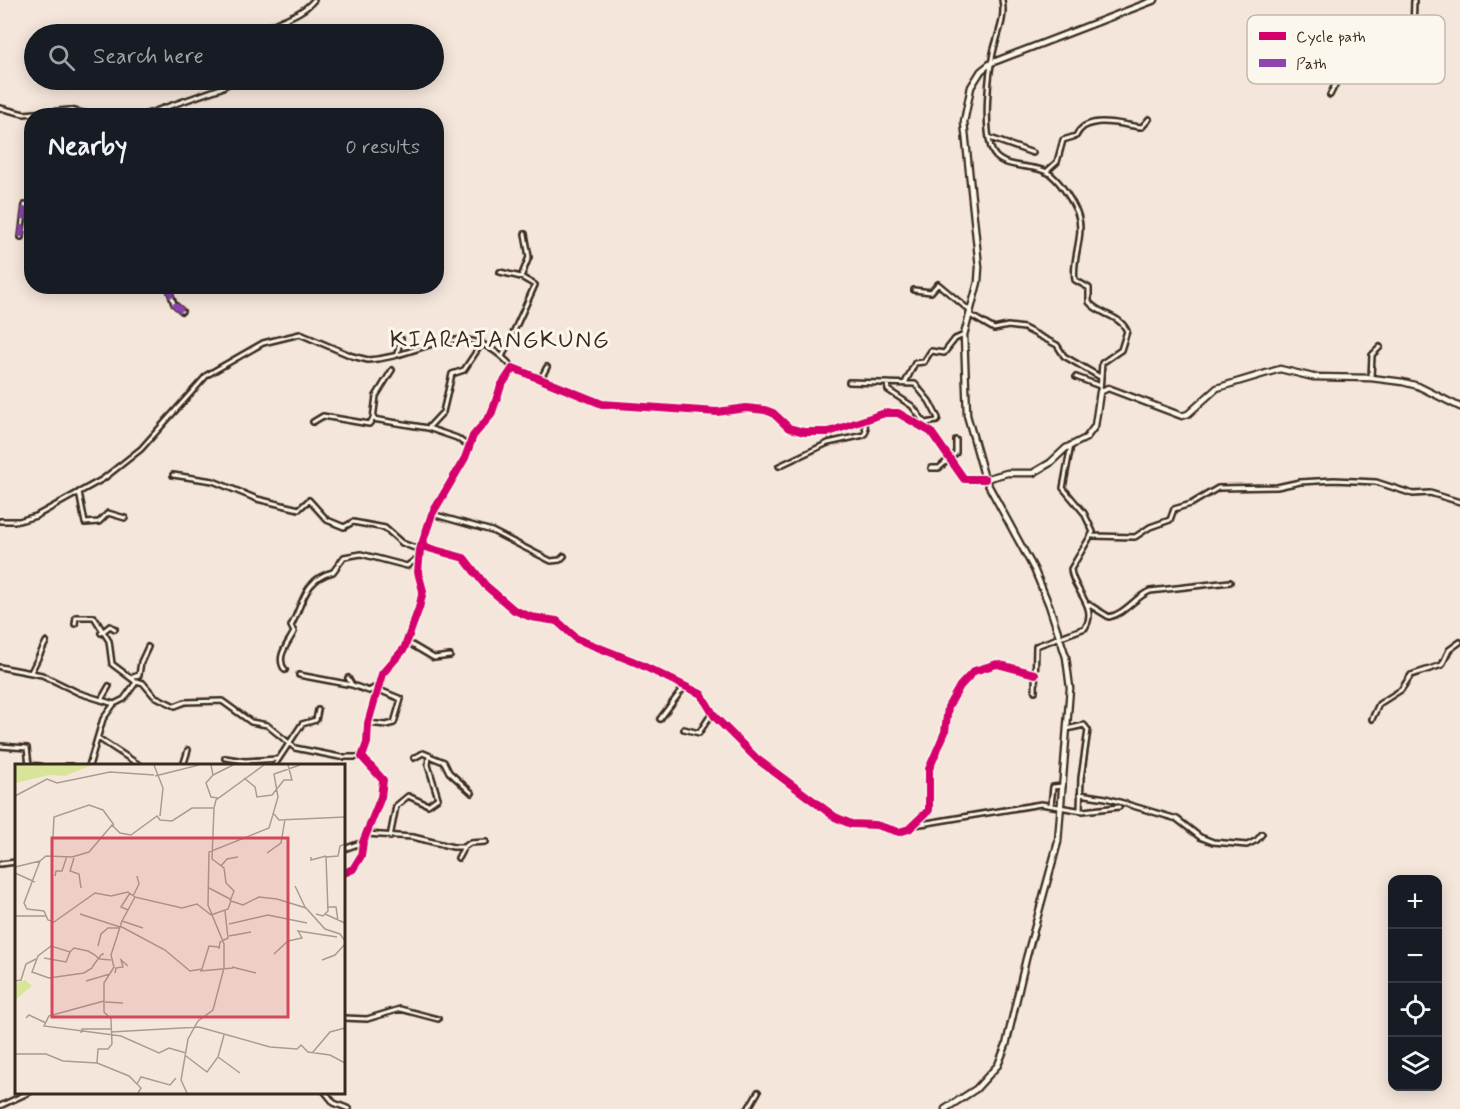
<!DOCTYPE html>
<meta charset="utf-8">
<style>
:root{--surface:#171b24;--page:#242831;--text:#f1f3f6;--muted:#9ea1a6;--line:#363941}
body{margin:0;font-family:Mynerve,sans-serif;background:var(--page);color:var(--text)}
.controls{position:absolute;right:18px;bottom:18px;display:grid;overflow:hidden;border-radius:12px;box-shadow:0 3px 15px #0003}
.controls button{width:54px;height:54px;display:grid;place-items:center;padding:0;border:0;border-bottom:2px solid var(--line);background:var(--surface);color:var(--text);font:30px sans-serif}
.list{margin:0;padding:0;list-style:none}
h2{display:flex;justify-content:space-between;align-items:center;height:78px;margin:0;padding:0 24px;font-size:26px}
h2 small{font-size:20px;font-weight:400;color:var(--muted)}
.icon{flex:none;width:33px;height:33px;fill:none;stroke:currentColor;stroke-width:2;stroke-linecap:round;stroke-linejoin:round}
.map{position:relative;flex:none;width:1460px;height:1109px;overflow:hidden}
.search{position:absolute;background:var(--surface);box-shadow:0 3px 15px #0003;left:24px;top:24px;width:420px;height:66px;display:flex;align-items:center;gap:15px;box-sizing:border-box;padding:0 21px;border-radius:33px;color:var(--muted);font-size:22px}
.panel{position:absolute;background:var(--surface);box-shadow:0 3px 15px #0003;left:24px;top:108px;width:420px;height:186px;border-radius:24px}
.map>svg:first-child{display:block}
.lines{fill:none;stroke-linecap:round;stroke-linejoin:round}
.street-casing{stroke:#3b2a1e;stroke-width:8}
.secondary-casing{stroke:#3b2a1e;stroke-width:9}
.street{stroke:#fbf7ec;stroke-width:3}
.secondary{stroke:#fbf7ec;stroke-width:4.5}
.quiet{stroke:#8e44ad;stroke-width:6;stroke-dasharray:12 6;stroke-linecap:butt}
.cycleway-casing{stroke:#fbf7ec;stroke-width:11}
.cycleway{stroke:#d6006c;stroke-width:8}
.labels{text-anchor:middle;stroke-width:6;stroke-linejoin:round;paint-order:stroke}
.quarter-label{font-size:24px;letter-spacing:1.5px;fill:#3b2a1e;stroke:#fbf7ec}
.inset-road{fill:none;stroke:#ab9b8f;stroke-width:1.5}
.view{fill:#d1495b;fill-opacity:0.15;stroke:#d1495b;stroke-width:3}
.inset-edge{fill:none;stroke:#3b2a1e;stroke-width:3}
.key{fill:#fbf7ec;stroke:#c1baae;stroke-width:1.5}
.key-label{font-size:16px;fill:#3b2a1e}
</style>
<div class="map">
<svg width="1460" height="1109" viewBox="0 0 1460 1109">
<rect width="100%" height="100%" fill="#f5e6db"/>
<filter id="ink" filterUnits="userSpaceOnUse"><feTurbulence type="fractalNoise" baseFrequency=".0167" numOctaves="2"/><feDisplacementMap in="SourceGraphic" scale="12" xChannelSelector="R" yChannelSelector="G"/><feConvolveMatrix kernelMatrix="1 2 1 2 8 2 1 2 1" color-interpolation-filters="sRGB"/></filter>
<g filter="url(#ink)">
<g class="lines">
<defs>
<path id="street" d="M1002,0C1006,19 997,35 993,53C988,78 984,123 991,148C998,171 1031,163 1047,172C1059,179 1071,199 1077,212C1086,235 1071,258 1075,280L1089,288V302C1099,315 1119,314 1127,331L1121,350L1102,363L1100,391
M256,34C275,20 299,18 314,0
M1330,95L1339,77H1364L1382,73L1380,57L1393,51L1402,38L1413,34L1414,0
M0,108L24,114L70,110L96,116
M141,116L221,88L235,80
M990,138L1033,153
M1046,172L1057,162L1063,140L1076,136C1087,112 1124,126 1142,127L1149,119
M21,237L25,205L32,207
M500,272L521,277
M168,286L174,304L182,311
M914,290L931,292L938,284L969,310
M970,315L994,329L1008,326L1024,328L1057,345L1064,356L1100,377
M397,353L401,339
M502,357L535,285L521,277L529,257L525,234
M1076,377L1100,386
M1371,378L1372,355L1380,347
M540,380L547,367
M849,382L915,384L929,401L938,418L937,421L926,423
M887,383L888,390L912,406L925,423
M905,383L915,363L924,362L931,351L944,353L955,339L964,335
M373,419L428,428
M313,422L323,416L369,424L373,419L376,396L392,370
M469,447L457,438L428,428L443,412L452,374L464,370L482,343
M779,466L828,443L864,435L866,431L864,420
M931,468H939L956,453V440
M173,475L213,481L257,499L299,509L309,500L327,520L344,527L353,522L385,528L402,543L420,550
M79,492L85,523L99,522L108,513L125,518
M432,514L492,531L551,561L560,560L564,556
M0,521H19L36,516L103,479L141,449L207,375L263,343L300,334L352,356L368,360C425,357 463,311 513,368
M1093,536L1135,537L1150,527L1170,520L1174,509L1191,504L1218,488L1277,487L1300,482L1334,480L1376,482L1413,494L1430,493L1460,502
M421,546L464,558L485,585L514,610L531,617L557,621L577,639L635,662L701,694L715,717L757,759L835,817L851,824L876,825L899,832L909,829L929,810V769L945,732L948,707L960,686L974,671L997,664L1035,674
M1088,604L1109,617C1125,614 1135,597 1150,591L1230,582
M75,624L76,617H94L109,641L112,664L136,682
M101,633L110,626L115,629
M407,642L434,658L450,656
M0,667L42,675L79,693L114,704L124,699L137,681L143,683L154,696L175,706L185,702L222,701L251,722L267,725L295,748L340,757H361
M285,670C275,657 288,644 294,632L291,626C303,604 304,579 333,572L344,557L361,554L407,566L419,557
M31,672L46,642
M299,675L352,685
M133,677L139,675L141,662L148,647
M348,678L352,685L369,691L374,688L401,699L394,723L386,725L368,723
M1035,691L1036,646L1085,628C1099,606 1072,590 1071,569L1093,532L1084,513L1063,488L1071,445
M101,700L109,686
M660,719L685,686
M1372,719L1379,704L1401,690L1411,675L1442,665L1449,650L1460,642
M684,729L699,733L712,713
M1067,729L1084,725L1088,730L1081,778L1080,810
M98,738L141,766
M0,746L27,748L29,765L40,766
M225,758L245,761L278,759
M414,758L423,753L430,756
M67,766H71
M89,766L103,719L114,704
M183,766L188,750
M274,766L302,724L316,720L318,710
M1080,794L1106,798L1177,819L1200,837L1213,842L1247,845L1257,840L1262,834
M1051,805L1053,787L1063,786
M915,825L1041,804L1083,811L1119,807
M366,834L413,837L453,847H464L458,858
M390,837L396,806L408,796L428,805L438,798L428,765L429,756L444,762L449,772L472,793
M464,847L470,843L486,842
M344,849L363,842
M0,864L16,862
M344,873L353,869L361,856L363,842L381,797L383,780L362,757L367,743L368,723L382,674L404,649L419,608L423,591L418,572L420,550L432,514L465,458L473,436L491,415L501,386L513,368L602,404L717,412L746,408L765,410L773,413L789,428L804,432H829L885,413H898L931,432L964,479H985
M344,1018L367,1019L400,1009L438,1019
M325,1092L334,1103L349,1109
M0,1106L30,1092
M748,1109L758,1092"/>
<path id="secondary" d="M985,479L1007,473H1033L1050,463L1066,448L1086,438L1095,426L1100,392L1108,388L1182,416L1188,414L1217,388L1280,369L1313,377L1371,378L1403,382L1418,386L1460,407
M945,1109L976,1089L998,1065L1006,1045L1026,959L1058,842L1070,688L1066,657L1049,605L1034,569L985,479L967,415L964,335L978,282L979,267L964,122L971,87L981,71L991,63L1155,0"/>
</defs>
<use href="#street" class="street-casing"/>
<use href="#secondary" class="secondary-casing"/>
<use href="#street" class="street"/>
<use href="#secondary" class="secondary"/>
<path class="quiet" d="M93,116V115
M21,237L25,205L32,207
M168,286L174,304L182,311"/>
<defs>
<path id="cycleway" d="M421,546L464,558L485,585L514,610L531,617L557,621L577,639L635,662L701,694L715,717L757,759L835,817L851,824L876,825L899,832L909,829L929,810V769L945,732L948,707L960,686L974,671L997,664L1035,674
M344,873L353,869L361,856L363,842L381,797L383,780L362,757L367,743L368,723L382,674L404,649L419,608L423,591L418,572L420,550L432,514L465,458L473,436L491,415L501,386L513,368L602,404L717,412L746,408L765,410L773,413L789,428L804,432H829L885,413H898L931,432L964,479H985"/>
</defs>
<use href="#cycleway" class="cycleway-casing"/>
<use href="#cycleway" class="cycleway"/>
</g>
</g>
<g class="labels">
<g class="quarter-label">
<text x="500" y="347">KIARAJANGKUNG</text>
</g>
</g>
<g transform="translate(15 764)">
<rect width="330" height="330" fill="#f5e6db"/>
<path d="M0,1H77L50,12L34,11L1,19ZM10,216L17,222L0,236V220Z" fill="#d8e598"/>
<path class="inset-road" d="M139,1L148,24L145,52M196,1L198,11L191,19L196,33L203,34M198,11L218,1M140,12L184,1M229,14L240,23L242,33L257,31L269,16H277L273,1M0,32L32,15L42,19L95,8L139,11M199,44L197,95L209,104L211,119L219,127L215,137M259,50L264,56L330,53M38,73L39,53L74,41L88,46L99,61M252,89L266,79L270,55M296,93V96L311,92M59,94L55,107L64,110L66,124M206,102L212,95L223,93M0,103L25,97M0,109L20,118M40,112L41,107H47L52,92M280,122L290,143M194,124L215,135M118,132L124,120L122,112M120,133L113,128L96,132L80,129L39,158L33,156L29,147L12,145L9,139L25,97L31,92L57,93L74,88L97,61L105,69L116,71L142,52L145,56L157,57L177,44H199L201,36L249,1M312,143H321L323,157M113,146L106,143L115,129M65,150L105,163M301,150L308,152L313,147L311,93L323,92L325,82L330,80M310,150L330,159M196,151L213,145L216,137L228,141L244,133L262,135L291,144L310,165L325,170L330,177M0,152H31M107,157L128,164M214,160L253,151L292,159M105,162L150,186L175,207L187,205L194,182L204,183M214,172L236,168M83,182L86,170L93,164H104M204,185L205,178L213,174L210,147M88,189V190L86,191L84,194L80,199L78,202L77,204L69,209L34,214L17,208L23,192L36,182L55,188L59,184L73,187L80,191L83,194H84L85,195L96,196M259,190L273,177L287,174L283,167L322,173M29,194L51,198L55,188M307,196L320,191L330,180M217,203L241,209M185,207L218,204M100,209L101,204L108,203L106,196L113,202M0,217L6,216L11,200L21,195M71,217L95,210M89,237L34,252L29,262L106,272L144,289L154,284L171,289M90,238L108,239M11,254L14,251L31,259M96,268L184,263L255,283L282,285L286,281L293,288L315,291L330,299M66,269L67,265H96M298,288L315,268L330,264M0,290H31L48,297L82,299M171,292L192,308L203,293L209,271M203,293L225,309M122,320L126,313L155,321L161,314M123,329L126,324L114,312L82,299L83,285H93L97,280L96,255L89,248V219L99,203L96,191L107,157L120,133L167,144L182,140L196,151M172,329L166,316L173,275L183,257L198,246L209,204V180L193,141L194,88L254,64L263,33L259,10L285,1"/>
<path class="view" d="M37,74H273V253H37Z"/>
<rect width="330" height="330" class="inset-edge"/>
</g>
<rect x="1247" y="15" width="198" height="69" rx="9" class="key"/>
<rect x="1259" y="32" width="27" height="8" fill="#d6006c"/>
<rect x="1259" y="59" width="27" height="8" fill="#8e44ad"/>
<g class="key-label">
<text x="1296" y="42">Cycle path</text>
<text x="1296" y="69">Path</text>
</g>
</svg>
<div class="controls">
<button>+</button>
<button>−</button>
<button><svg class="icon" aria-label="locate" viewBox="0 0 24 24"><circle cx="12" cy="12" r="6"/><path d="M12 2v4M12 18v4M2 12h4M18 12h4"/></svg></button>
<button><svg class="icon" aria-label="layers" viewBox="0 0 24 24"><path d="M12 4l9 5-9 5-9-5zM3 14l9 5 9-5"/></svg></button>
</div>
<div class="search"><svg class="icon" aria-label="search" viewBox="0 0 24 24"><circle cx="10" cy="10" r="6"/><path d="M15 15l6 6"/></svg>Search here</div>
<section class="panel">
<h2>Nearby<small>0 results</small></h2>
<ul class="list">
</ul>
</section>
</div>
